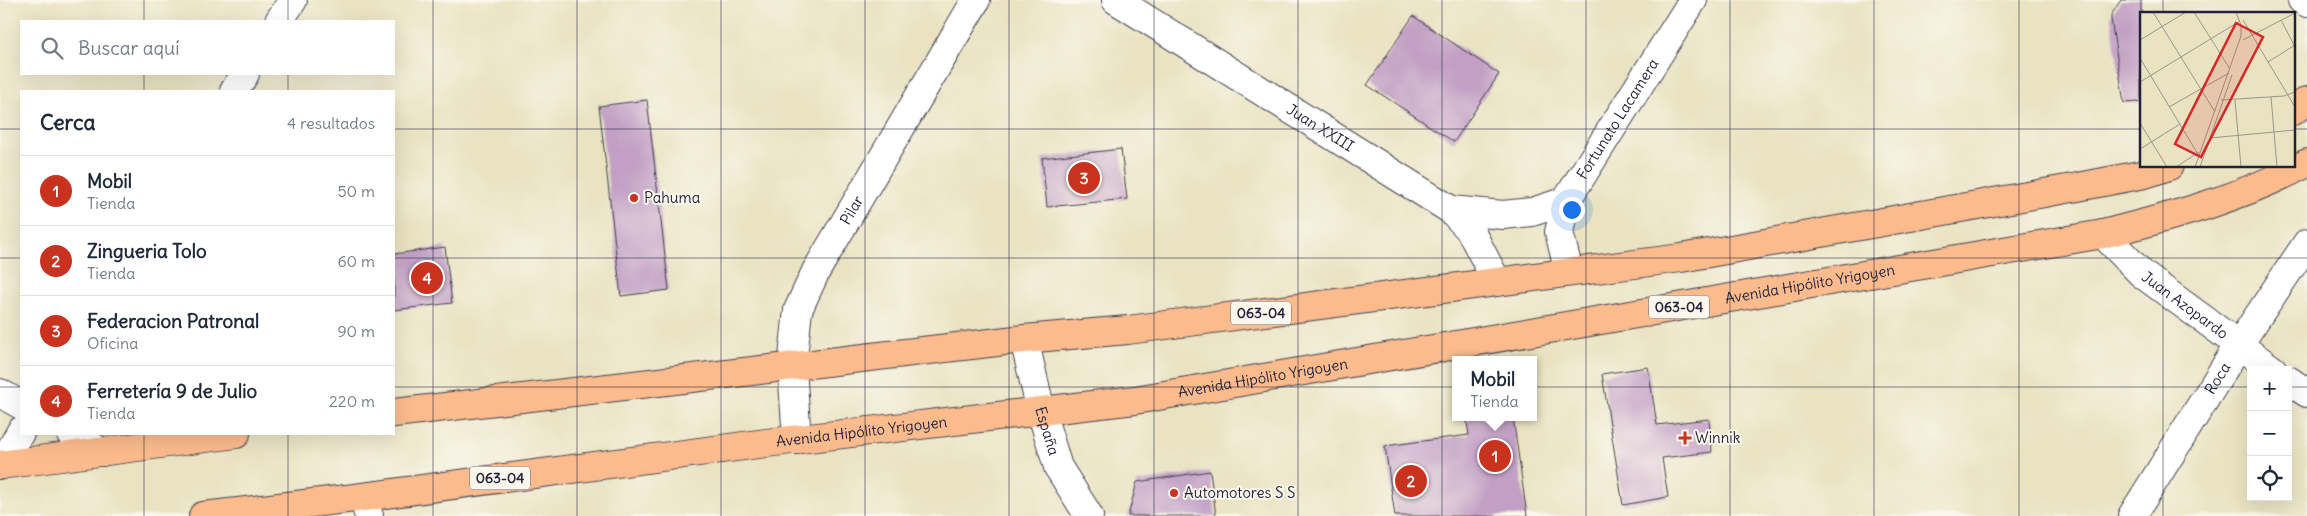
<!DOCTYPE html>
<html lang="es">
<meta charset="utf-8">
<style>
:root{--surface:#fff;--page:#f6f6f7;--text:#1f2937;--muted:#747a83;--line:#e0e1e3;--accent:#c8321e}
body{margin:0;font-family:Delius,sans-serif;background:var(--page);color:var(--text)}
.controls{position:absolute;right:15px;bottom:15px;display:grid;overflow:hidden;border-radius:0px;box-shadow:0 5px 20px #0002}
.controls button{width:45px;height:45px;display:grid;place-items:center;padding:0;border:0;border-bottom:1px solid var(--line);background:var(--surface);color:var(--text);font:25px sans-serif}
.you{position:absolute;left:1571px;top:209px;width:18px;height:18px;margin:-12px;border:4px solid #fff;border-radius:50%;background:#1a73e8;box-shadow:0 0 0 8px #1a73e833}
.badge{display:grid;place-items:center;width:32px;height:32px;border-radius:50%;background:var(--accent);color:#fff;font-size:16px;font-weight:700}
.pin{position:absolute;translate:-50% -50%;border:2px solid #fff;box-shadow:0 1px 5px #0006}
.popup{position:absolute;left:1452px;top:356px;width:85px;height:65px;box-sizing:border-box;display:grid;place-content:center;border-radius:0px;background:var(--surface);filter:drop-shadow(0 1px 4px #0005);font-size:16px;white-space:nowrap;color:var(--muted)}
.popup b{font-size:19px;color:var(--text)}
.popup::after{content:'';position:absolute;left:50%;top:100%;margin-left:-10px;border:10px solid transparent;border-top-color:var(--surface)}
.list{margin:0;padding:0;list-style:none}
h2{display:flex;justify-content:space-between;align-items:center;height:65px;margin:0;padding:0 20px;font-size:21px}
h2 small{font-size:16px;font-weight:400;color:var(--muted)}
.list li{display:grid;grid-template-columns:32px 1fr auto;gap:15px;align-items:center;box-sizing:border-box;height:70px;padding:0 20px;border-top:1px solid var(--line)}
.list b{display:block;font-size:19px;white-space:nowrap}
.list p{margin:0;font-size:16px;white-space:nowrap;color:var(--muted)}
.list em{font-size:16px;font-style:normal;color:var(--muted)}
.icon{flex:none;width:28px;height:28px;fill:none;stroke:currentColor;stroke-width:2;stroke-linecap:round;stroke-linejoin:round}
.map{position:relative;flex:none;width:2307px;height:516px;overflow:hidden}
.search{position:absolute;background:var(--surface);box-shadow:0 5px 20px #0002;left:20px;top:20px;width:375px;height:55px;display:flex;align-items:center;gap:12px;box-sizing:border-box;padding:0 18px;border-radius:0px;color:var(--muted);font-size:19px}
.panel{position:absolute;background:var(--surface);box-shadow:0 5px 20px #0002;left:20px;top:90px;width:375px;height:345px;border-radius:0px}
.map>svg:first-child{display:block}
.building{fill:#c2a0c5}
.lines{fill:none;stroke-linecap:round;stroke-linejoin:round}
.minor-casing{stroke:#403f4f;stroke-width:30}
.major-casing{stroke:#403f4f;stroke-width:30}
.minor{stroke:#fff;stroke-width:28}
.major{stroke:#fbbb8d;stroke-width:28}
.grid{fill:none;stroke:#22223b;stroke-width:1;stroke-opacity:0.55}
.poi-dot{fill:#c8321e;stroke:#fbf7ec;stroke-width:2}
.labels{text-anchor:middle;stroke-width:4;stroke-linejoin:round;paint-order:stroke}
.shield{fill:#fbf7ec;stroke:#636270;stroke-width:1}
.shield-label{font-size:14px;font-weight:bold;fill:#22223b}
.street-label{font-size:15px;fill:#22223b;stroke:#fbf7ec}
.poi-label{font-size:15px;fill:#22223b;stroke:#fbf7ec;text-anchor:start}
.inset-road{fill:none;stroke:#99968c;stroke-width:1}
.view{fill:#d62828;fill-opacity:0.15;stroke:#d62828;stroke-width:2.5}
.inset-edge{fill:none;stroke:#22223b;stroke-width:2.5}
</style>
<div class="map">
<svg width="2307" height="516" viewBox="0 0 2307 516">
<rect width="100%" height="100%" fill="#fbf7ec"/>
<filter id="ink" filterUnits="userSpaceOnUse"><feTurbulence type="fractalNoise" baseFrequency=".02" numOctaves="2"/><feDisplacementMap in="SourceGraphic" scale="10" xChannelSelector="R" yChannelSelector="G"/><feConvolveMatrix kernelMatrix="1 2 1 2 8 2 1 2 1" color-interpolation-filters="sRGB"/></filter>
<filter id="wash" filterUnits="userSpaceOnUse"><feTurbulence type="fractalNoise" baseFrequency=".0096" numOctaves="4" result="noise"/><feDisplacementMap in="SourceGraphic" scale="20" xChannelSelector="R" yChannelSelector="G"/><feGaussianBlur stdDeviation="1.12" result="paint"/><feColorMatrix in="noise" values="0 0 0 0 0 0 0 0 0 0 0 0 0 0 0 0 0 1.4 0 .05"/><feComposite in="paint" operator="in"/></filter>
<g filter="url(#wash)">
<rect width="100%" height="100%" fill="#e9e3c2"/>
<g id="blocks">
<path class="building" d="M2121,0H2141V102L2124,103L2111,19V15Z
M1413,16L1499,74L1454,142L1367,85Z
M647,100L669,290L621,296L599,106Z
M1121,149L1127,199L1047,207L1042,158Z
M445,247L452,303L394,310V254Z
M1648,367L1657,425L1709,419L1712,452L1662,458L1668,497L1623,505L1602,374Z
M1466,417H1513L1527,516H1395L1385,446L1469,435Z
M1210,471L1216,516H1128L1137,482Z"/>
</g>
</g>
<g filter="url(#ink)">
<use href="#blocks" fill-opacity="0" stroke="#403f4f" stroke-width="1"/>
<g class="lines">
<defs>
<g id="minor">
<path id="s1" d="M1116,0L1451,210L1470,230L1497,282"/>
<path d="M2302,0L2307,3"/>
<path d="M279,21L293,0"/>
<path d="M234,91L245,74"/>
<path d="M1451,210L1503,215L1532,212L1566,201"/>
<path id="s2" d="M2103,234L2142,274L2273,370"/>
<path id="s3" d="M1569,272L1559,232L1566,201L1693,0"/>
<path id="s4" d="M1024,339L1041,411L1058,467L1089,516"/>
<path d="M2288,380L2307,393"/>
<path d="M0,393L21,405"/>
<path d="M71,434L102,452"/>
<path id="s5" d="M797,440L792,367L798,310L816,271L976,0"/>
<path d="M2,465L21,431"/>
<path d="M363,497L369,516"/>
<path id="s6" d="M2132,516L2238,346L2307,243"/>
</g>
<g id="major">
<path d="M2293,111L2307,101"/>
<path d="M394,413L1024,339L1128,330L1681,258L2078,187L2145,174L2169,166"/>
<path d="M0,465L236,434"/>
<path id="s7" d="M203,516L363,497L766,443L1135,400L2103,234C2174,216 2242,198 2307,163"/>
</g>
</defs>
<use href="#minor" class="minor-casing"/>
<use href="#major" class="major-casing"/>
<use href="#minor" class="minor"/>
<use href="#major" class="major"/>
</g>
</g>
<path class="grid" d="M144,0V21M288,0V21M433,0V516M577,0V516M721,0V516M865,0V516M1009,0V516M1154,0V516M1298,0V516M1442,0V516M1586,0V516M1730,0V516M1874,0V516M2019,0V516M2163,0V14M144,74V91M288,74V91M0,129H21M394,129H2141M2293,129H2307M2163,166V516M0,258H21M394,258H2307M0,387H21M394,387H2251M2288,387H2307M144,434V516M288,434V516"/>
<g class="poi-dot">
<circle cx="634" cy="198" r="5"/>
<path d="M1682.5 430.5h5v5h5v5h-5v5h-5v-5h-5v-5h5z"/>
<circle cx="1174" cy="493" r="5"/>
</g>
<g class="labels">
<g class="shield">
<rect x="1649" y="295.5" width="60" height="23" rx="4"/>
<rect x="1231" y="301.5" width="60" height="23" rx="4"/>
<rect x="470" y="466.5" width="60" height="23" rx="4"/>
</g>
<g class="shield-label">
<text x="1679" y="312">063-04</text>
<text x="1261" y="318">063-04</text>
<text x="500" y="483">063-04</text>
</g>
<g class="street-label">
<text dy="5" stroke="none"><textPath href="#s3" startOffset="170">Fortunato Lacamera</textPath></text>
<text dy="5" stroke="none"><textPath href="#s1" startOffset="241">Juan XXIII</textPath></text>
<text dy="5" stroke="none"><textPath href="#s5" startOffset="244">Pilar</textPath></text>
<text dy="5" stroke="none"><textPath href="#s7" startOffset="1624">Avenida Hipólito Yrigoyen</textPath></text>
<text dy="5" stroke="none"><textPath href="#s2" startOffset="109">Juan Azopardo</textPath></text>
<text dy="5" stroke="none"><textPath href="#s7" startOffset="1069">Avenida Hipólito Yrigoyen</textPath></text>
<text dy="5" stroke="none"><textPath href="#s6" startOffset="162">Roca</textPath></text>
<text dy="5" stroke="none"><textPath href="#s4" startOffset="95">España</textPath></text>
<text dy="5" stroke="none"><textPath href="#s7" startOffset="664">Avenida Hipólito Yrigoyen</textPath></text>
</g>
<g class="poi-label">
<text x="644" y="203">Pahuma</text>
<text x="1695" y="443">Winnik</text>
<text x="1184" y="498">Automotores S S</text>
</g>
</g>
<g transform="translate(2140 12)">
<rect width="155" height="155" fill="#e9e3c2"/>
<path class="inset-road" d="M13,0L75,100M54,0L90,57M103,8L155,95M141,8L154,33M0,28L46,0M103,28L155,1M0,46L59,144M128,50L155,33M0,70L100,9M131,85L137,155M81,88L144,84L155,80M95,88L101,155M29,95L89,61M0,111L27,155M70,126L155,118M0,137L40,112M36,155L59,140M55,155L101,24V13L96,0M60,155L92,63"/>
<path class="view" d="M96,11L123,25L61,145L35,132Z"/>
<rect width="155" height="155" class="inset-edge"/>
</g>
</svg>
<div class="controls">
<button>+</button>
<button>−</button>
<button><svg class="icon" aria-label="locate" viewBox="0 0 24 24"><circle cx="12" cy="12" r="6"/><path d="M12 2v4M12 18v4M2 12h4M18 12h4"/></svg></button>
</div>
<div class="you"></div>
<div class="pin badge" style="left:1495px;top:456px">1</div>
<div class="popup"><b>Mobil</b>Tienda</div>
<div class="pin badge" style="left:1411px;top:481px">2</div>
<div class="pin badge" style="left:1084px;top:178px">3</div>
<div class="pin badge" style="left:427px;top:278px">4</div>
<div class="search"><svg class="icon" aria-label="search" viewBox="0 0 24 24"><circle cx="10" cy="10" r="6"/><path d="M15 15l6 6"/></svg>Buscar aquí</div>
<section class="panel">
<h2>Cerca<small>4 resultados</small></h2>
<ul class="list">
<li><span class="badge">1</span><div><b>Mobil</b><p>Tienda</p></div><em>50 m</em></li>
<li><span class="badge">2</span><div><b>Zingueria Tolo</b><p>Tienda</p></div><em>60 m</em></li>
<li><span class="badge">3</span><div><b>Federacion Patronal</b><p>Oficina</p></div><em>90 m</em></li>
<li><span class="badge">4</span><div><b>Ferretería 9 de Julio</b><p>Tienda</p></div><em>220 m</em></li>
</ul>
</section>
</div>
